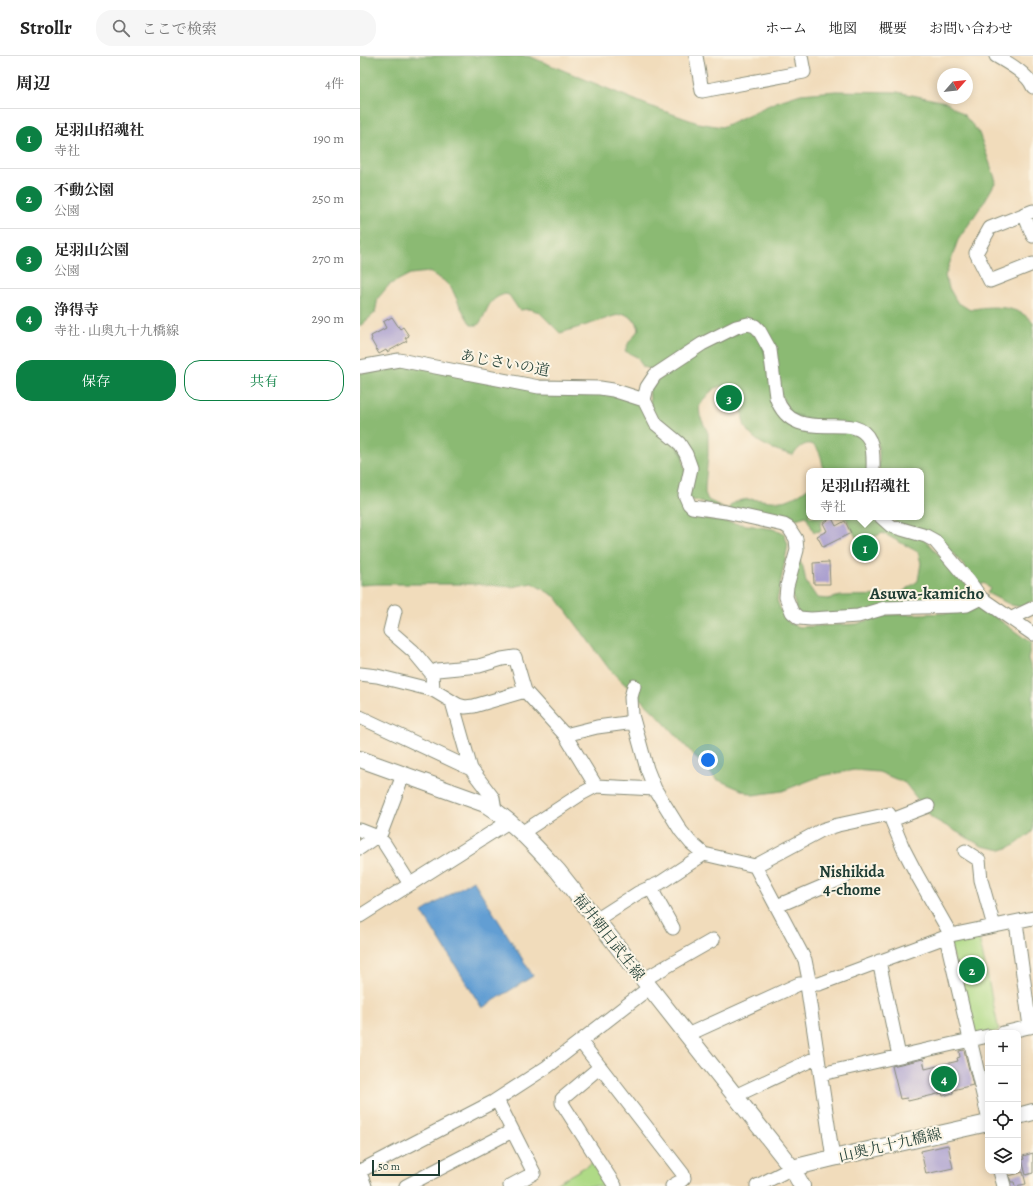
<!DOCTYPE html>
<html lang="ja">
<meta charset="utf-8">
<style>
:root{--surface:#fff;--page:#f6f6f6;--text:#222;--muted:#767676;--line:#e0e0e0;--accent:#0b8043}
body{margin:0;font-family:Alegreya,"Noto Serif JP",serif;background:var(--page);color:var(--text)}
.controls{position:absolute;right:12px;bottom:12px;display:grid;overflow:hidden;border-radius:8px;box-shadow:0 2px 10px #0003}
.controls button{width:36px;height:36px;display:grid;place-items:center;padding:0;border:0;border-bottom:1px solid var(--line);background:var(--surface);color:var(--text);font:20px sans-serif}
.compass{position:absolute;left:577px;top:12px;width:36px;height:36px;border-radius:50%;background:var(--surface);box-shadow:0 2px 10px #0003;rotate:62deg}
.scale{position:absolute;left:12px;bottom:10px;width:68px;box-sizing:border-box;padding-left:4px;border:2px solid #1f3d34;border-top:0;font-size:11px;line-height:14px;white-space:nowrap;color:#1f3d34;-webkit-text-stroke:3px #fcf5e5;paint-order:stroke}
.you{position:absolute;left:348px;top:704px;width:14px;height:14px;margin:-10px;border:3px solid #fff;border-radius:50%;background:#1a73e8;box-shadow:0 0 0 6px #1a73e833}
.badge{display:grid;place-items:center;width:26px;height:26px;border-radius:50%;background:var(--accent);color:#fff;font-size:13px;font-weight:700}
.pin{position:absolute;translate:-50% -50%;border:2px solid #fff;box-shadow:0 1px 4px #0006}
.popup{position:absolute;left:446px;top:412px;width:118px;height:52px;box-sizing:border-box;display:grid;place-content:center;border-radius:8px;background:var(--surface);filter:drop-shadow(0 1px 3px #0005);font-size:13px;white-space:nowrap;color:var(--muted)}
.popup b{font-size:15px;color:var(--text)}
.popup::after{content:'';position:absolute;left:50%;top:100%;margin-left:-8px;border:8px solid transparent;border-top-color:var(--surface)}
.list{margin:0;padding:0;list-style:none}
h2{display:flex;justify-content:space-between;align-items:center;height:52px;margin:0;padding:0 16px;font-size:17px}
h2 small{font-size:13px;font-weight:400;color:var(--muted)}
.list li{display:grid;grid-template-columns:26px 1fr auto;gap:12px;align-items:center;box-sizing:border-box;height:60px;padding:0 16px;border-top:1px solid var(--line)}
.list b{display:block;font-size:15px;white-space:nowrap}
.list p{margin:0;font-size:13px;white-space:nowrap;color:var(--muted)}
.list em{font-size:13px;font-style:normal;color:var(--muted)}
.actions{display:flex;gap:8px;padding:12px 16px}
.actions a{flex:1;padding:9px 0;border:1px solid var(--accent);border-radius:16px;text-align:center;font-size:14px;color:var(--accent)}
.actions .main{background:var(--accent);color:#fff}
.icon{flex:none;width:22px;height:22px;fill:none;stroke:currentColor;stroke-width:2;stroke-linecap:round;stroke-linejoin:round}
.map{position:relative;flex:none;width:673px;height:1130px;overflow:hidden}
header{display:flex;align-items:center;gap:24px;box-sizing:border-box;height:56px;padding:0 20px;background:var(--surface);border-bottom:1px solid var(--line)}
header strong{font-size:19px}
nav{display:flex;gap:22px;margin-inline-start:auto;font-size:14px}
.search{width:280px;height:36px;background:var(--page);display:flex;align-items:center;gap:10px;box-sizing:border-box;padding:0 14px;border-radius:16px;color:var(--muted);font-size:15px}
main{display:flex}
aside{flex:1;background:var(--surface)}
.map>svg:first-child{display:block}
.green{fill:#afda86;stroke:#678c5d}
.forest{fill:#8bba73;stroke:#557c54}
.water{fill:#629ed3;stroke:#406e84}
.building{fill:#a99ecf}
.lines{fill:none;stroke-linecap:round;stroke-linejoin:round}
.minor-casing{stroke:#888c78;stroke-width:15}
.major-casing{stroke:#888c78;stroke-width:18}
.minor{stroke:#fff;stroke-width:13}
.major{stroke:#fff;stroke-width:16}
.labels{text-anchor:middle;stroke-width:4;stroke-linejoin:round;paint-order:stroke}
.street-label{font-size:15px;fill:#1f3d34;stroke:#fcf5e5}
.neighbourhood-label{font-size:16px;font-weight:bold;fill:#1f3d34;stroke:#fcf5e5}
.quarter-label{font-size:17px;font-weight:bold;fill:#1f3d34;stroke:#fcf5e5}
</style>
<header>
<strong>Strollr</strong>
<div class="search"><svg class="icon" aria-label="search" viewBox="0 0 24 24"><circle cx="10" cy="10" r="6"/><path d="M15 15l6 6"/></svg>ここで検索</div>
<nav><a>ホーム</a><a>地図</a><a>概要</a><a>お問い合わせ</a></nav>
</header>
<main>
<aside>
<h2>周辺<small>4件</small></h2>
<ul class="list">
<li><span class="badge">1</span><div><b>足羽山招魂社</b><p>寺社</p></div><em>190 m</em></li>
<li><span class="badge">2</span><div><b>不動公園</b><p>公園</p></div><em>250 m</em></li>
<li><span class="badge">3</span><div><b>足羽山公園</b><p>公園</p></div><em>270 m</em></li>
<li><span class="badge">4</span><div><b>浄得寺</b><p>寺社 · 山奥九十九橋線</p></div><em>290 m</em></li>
</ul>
<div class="actions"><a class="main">保存</a><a>共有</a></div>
</aside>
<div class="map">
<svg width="673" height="1130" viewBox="0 0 673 1130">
<rect width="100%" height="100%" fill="#fcf5e5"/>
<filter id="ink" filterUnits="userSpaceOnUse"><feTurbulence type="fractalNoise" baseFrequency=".025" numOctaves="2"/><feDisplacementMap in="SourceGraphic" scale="8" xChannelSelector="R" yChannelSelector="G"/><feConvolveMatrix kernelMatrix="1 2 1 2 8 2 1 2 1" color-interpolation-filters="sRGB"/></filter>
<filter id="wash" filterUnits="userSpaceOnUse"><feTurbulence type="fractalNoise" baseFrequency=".012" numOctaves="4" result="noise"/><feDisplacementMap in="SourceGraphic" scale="16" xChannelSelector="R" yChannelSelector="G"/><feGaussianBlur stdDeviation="0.9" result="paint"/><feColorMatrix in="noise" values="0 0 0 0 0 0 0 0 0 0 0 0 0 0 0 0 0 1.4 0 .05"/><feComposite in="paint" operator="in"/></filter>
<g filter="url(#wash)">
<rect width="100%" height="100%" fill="#f1dcbb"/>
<path class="green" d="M618,877L639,975L612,980L589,883Z
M235,1105L251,1130H192Z"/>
<path class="forest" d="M0,0H164L171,1L287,49L338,67L362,71L416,46L441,38L476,35L537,36L586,46L604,59L619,77L636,125L624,146L598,184L585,220L589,232L597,246L610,254C629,249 660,249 673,267V545L661,551L651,549L627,537L630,533L624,527L620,530L593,497L530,463L528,461H561V415H519V396L516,382L506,372L447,366L428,357L395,268L294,314L283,311L277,301L265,295L269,286L279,273L276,265L265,258L254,260L233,267L200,277L179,256L170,253L159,254L149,239L145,238C125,244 129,256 118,269H111L100,250L92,233L83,224L69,216L50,218L29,229L18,242L15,257L0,270Z
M388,272L401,283L418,354L497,375L507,388L509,415H463C463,394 451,375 433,399C417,395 396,388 387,374C378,361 387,332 365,330C353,329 346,341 339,349L340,360L348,377V400L345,430V437L348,444L366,453L329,443L334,416L291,354L289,332L324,302Z
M32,308L241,336L282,345L322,396L331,454L347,463L413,473L424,478L428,489L417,544L421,555L429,567L440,571L497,568L512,563L527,559L590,557L608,554L619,549L671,587L668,603L673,617V774L671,777L655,789L642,794L622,790L572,762L545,727L519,716L494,714L461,720L422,735L393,739L356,723L296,658L250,614L196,541L172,527L152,531L116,528H17L0,529V317L15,315Z
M449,431V461H468L460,467L461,475L454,476L446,460L426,466L368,453C379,436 405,447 421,445C432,444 441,437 449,431Z
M475,461H517L566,485L614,537L606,544L497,557L439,559L430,534L438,502L443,511L446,526L457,542L468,543L481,540L538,539L558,525L561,507L558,496L523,477L513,481L507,486L498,485L486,462Z"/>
<path class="water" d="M113,824L173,920L122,952L62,856Z"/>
<g id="blocks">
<path class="building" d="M32,261L40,273L43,271L49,280L45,282L47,285L27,296L26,294L19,298L11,284L12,283L11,280L26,272L23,266Z
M472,462L476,470L485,465L491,477L463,491L457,480L467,475L463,467Z
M469,506L470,528H454L453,507Z
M604,994L613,1029L593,1034V1037L583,1040L582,1037L548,1045L547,1042L540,1043L532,1010L563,1003L565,1013L598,1005L597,1002L600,1001L599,995Z
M588,1089L593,1112L566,1118L561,1095Z
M673,1097V1117L666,1119L662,1104L664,1103L663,1100Z
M663,1116L666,1128L655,1130L654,1126H651L649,1120Z"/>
</g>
</g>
<g filter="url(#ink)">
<use href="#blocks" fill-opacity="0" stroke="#888c78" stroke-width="1"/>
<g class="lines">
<defs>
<path id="minor" d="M336,0L342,35L444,16L441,0
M636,0C648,7 668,18 673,31
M673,155L630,172L616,197L630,225L673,208
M664,158L673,180
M0,311L39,304L179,331L240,332L253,334L284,344
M513,415C513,406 514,393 510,385C495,350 434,394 416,341L410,294L399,274L395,270L388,268L376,271L342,288L295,319L287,331L284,344L296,368L319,387L326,398L331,412L325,439L329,448L332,451L366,456L424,469L429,472L436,483L437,494L427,530L426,541L432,556L439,562L451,563L498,560L525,552L597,550L607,549L621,542
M521,461L531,470L566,480L575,485L609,525L621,542L673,578
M35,555L30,575L53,595L72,618
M652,562L673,552
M0,618L17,620L73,634L98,649L105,651L114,650L165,635L205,679L236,730
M274,630L271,641L272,659L287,713L295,733L321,775L331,787L344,798L395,810L462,774L478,769L529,758L543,792L557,819L591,879
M73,634L72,618L77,614L119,610L142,603L155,601L165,635
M92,646L111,713
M0,661L111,713L133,742L135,754
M205,679L237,671L274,666
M532,764L568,750
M0,774L18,781L24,787L50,828
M163,776L221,738L236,730L295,733
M0,792L21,777L43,719
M605,795L619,804L621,824L634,870
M395,810L445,904L450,929
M290,831L313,872
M417,850L485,821
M0,860L150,765
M236,864L278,837L300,827L344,798
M656,866L670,971
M586,881L628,1060
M519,905L539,1000
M283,924L353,884
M447,929L473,1102
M643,977L673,970
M327,979L439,928H459L591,879L673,862
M220,985L323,1118L324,1122L321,1125L312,1130
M240,1011L202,1043V1047L255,1130
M461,1018L628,980
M375,1040L458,1001
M137,1044L174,1117L150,1130
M0,1115L133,1046L187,1011L289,932
M640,1115L644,1130
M0,1117L5,1130
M46,1130L152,1075
M397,1130L432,1112"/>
<path id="major" d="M0,703L125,748C155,767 174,789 198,815L432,1112L442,1130
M658,1060L673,1056
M432,1112L473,1102L628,1067"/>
</defs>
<use href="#minor" class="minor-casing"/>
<use href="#major" class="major-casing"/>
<use href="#minor" class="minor"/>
<use href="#major" class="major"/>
</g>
</g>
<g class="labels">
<g class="street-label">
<text transform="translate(145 307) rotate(10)" y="5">あじさいの道</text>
<text transform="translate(249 881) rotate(52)" y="5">福井朝日武生線</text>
<text transform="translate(530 1089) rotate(-13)" y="5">山奥九十九橋線</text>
</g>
<g class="neighbourhood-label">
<text x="492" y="821">Nishikida<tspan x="492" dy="18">4-chome</tspan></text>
</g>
<g class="quarter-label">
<text x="567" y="543">Asuwa-kamicho</text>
</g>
</g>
</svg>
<div class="controls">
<button>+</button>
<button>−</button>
<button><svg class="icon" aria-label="locate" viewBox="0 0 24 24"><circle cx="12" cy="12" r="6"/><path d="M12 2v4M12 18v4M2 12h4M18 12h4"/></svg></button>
<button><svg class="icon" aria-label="layers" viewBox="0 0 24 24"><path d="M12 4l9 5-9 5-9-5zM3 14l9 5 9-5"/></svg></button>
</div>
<svg class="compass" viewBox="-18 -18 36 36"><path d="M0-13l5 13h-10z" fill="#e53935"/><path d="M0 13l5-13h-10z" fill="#767676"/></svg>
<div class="scale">50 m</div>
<div class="you"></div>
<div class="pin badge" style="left:505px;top:492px">1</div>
<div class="popup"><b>足羽山招魂社</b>寺社</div>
<div class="pin badge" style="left:612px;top:914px">2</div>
<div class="pin badge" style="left:369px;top:342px">3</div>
<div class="pin badge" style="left:584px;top:1023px">4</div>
</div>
</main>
